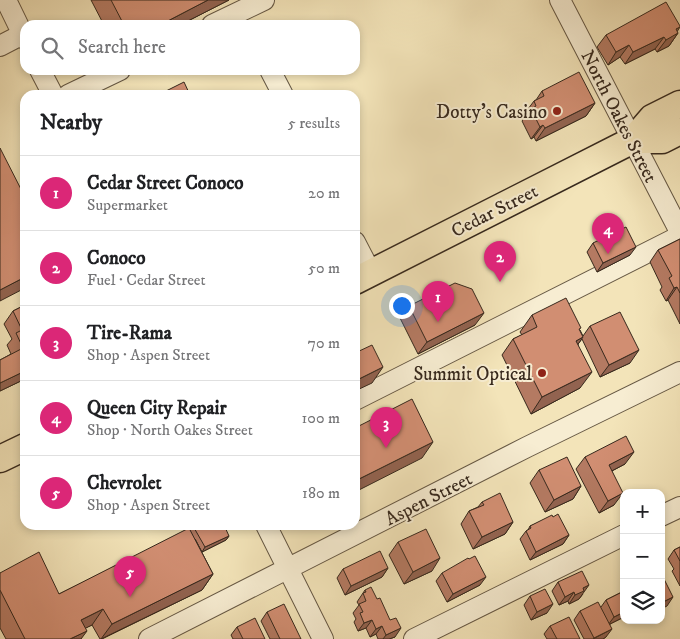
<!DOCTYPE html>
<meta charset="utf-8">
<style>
:root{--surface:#fff;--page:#f2f2f2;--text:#202124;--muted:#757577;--line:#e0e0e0;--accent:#db2777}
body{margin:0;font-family:"IM FELL DW Pica",serif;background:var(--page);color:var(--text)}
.controls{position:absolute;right:15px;bottom:15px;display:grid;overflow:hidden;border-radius:10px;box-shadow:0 2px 8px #0003}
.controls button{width:45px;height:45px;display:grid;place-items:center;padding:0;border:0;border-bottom:1px solid var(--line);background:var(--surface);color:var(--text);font:25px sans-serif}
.you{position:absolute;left:401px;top:305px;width:18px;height:18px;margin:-12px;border:4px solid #fff;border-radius:50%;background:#1a73e8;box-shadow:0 0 0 8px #1a73e833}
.badge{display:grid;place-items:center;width:32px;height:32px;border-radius:50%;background:var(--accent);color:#fff;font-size:16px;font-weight:700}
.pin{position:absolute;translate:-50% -41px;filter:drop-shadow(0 1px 2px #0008)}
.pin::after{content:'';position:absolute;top:26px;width:18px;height:15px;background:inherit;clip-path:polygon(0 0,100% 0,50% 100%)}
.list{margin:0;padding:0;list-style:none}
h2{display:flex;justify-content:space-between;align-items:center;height:65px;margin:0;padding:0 20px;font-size:21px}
h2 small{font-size:16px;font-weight:400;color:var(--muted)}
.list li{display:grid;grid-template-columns:32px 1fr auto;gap:15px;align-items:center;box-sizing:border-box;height:75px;padding:0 20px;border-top:1px solid var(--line)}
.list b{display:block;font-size:19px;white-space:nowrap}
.list p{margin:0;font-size:16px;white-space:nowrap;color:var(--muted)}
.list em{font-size:16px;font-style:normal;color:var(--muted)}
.icon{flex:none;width:28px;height:28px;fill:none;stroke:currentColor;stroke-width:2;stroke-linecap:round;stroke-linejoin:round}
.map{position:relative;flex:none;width:680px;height:639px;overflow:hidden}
.search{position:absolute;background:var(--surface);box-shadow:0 2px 8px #0003;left:20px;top:20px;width:340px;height:55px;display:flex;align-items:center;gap:12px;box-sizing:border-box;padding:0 18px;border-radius:15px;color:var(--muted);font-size:19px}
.panel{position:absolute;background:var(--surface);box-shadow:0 2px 8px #0003;left:20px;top:90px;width:340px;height:440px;border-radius:15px}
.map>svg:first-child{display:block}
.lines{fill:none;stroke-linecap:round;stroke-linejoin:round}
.minor-casing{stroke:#665844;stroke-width:22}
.major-casing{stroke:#37291d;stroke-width:29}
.minor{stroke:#f7edd2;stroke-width:20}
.major{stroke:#f3e4b9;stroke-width:26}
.wall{fill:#b47a62;stroke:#37291d}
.shaded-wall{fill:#926350;stroke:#37291d}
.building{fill:#d18e72;stroke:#37291d}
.poi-dot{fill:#8f2418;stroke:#f7edd2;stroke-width:2}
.labels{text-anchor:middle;stroke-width:4;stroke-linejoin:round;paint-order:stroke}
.poi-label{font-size:19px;fill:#37291d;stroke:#f7edd2;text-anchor:end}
.street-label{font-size:19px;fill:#37291d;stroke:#f7edd2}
</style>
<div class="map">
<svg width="680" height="639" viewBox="0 0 680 639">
<rect width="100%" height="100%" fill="#f3e4b9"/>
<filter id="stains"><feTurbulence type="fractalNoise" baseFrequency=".004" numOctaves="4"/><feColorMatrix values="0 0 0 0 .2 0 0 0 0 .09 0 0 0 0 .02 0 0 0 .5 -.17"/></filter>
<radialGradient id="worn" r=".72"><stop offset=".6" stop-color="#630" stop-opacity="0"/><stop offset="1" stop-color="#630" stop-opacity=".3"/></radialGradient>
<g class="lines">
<defs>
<path id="minor" d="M6,0L25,39
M560,0L680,232
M212,25L264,0
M0,46L23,34
M40,70L53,95
M270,70L283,95
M68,95L120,70
M355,242L371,273
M355,400L680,236
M661,516L680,507
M266,525L323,639
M149,639L527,447L680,372
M414,639L624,535"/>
<path id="major" d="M633,140H662L680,131
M355,281L633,140L652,118L680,104
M0,459L25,447"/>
</defs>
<use href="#minor" class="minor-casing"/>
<use href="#major" class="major-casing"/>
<use href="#minor" class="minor"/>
<use href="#major" class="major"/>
</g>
<path class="wall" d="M91,0H229L180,25H104Z
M677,32L678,33L669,46L657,52L655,49L625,64L620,57L608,65L597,47L606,35Z
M542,91L595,103L586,116L536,141L534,137L531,139L522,121L526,116L525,113L534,101L536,100Z
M680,239V324L668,300L666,301L660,290L662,287L650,262L658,250Z
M593,243L630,255L597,272L587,252Z
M25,305V379L0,391V360L11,354L7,345L12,339L4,324L13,311Z
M409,306L475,325L418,354L400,318Z
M532,315L580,330L583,336L590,326L630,363L600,377L582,339L578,344L580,388L531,414L502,355L513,339L522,335L520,332Z
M585,457L625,464L612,471L614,505L599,513L576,469Z
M539,470L581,486L573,499L545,512L530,483Z
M482,502L513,522L505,534L473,549L461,524L469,511L478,507Z
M553,517L569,535L563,544L530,560L520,539L526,531L528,530L530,526Z
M193,526L229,536L226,540L202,552L195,539L213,574L202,590L102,639H100L92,625L85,628L81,639H6L0,628V573L59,594L190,530Z
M398,542L432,571L404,584L389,555Z
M680,547V586L672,571L674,569L668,559L674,550Z
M388,568L382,577L345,595L337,578L343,569Z
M442,573L480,585L447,602L436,581Z
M558,582L583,594L579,599L569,604L568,601L559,605L552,591Z
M365,590L395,637L389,639H378L376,634L370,637L366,628L358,631L354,622L356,619L353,613L359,605L357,602Z
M624,591V617L610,624L606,637L603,639H584L574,620L580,611L601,607L606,600Z
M530,596L547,613L531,620L524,605Z
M267,612L301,639H270L261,621Z
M550,626L580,639H547L544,634Z
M237,627L265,639H233L231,635Z"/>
<path class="shaded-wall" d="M208,0H229L180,25H160Z
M680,27L675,35L678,33L669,46L657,52L666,40L676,29Z
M664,37L655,49L625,64L633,52Z
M629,45L620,57L608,65L616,52Z
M595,103L586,116L536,141L545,128Z
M543,125L534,137L531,139L540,127Z
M636,247L630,255L597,272L603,263Z
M25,277V288L0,301V290Z
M677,287L668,300L666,301L674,288Z
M484,313L475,325L418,354L427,342Z
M583,337L572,353L576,341Z
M639,350L630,363L600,377L609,365Z
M383,367L372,383L355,391V381Z
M25,371V379L0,391V383Z
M592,372L580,388L531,414L542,397Z
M433,442L422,458L355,492V481Z
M634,452L625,464L600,477L609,465Z
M581,486L573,499L545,512L554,500Z
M623,493L614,505L599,513L608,501Z
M513,522L505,534L473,549L482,537Z
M569,535L563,544L530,560L536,552Z
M229,536L226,540L202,552L205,547Z
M440,558L432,571L404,584L413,572Z
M388,568L382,577L345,595L351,586Z
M213,574L202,590L101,639L112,624Z
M486,577L480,585L447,602L453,594Z
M589,585L579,599L569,604L575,595L583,588Z
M574,592L568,601L559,605L565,597Z
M673,597L667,606L661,609V603Z
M553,604L547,613L531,620L537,612Z
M103,609L92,625L70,636L81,620Z
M624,612V617L608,625L614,617Z
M372,620L366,628L358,631L364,623Z
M382,626L376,634L370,637L376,629Z
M401,628L395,637L389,639H383L386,635Z
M612,629L606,637L603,639H593Z
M87,631L81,639H70Z"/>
<path class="building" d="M111,0H208L160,25H124Z
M666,2L680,26V27L676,29L678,33L666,40L664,37L633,52L629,45L616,52L606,35Z
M579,72L595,103L545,128L543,125L540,127L531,109L536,106L534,101L544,96L542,91Z
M184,82L190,95H166L164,92Z
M0,148L25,197V277L0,290Z
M626,227L636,247L603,263L593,243Z
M680,239V293L677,287L674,288L669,278L672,276L658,250Z
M455,283L472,289L484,313L427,342L409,306Z
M566,298L581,328L579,329L583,337L576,341L592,372L542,397L513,339L537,327L532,315Z
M25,305V371L0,383V360L23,348L16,333L22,330L13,311Z
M620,312L639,350L609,365L590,326Z
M372,345L383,367L355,381V353Z
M412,399L433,442L355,481V428Z
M626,436L634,452L609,465L623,493L608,501L585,457Z
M567,457L581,486L554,500L539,470Z
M500,493L513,522L482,537L469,511L484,505L482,502Z
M558,514L569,535L536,552L526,531L531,528L530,526L552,515L553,517Z
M195,525H224L229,536L205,547L193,526Z
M189,528L213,574L112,624L103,609L81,620L87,631L70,639H25L0,590V573L39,552L59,594Z
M426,529L440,558L413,572L398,542Z
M680,547V561L674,550Z
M380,551L388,568L351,586L343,569Z
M475,556L486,577L453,594L442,573L468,558L469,559Z
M582,571L589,585L583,588L584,591L575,595L574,592L565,597L558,582Z
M661,573L673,597L661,603Z
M371,587L377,599L380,598L390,620L396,618L401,628L386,635L382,626L376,629L372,620L364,623L360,613L363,612L359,604L366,601L363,593L366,592L365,590Z
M545,589L553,604L537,612L530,596Z
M624,591V612L614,617L606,600Z
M598,602L612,629L594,638L580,611Z
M284,604L301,639H280L267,612Z
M569,617L580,639H557L550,626Z
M255,618L265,639H243L237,627Z"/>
<g class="poi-dot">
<circle cx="557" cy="111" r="5"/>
<circle cx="542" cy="373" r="5"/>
</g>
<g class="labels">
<g class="poi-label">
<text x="547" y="118">Dotty's Casino</text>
<text x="532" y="380">Summit Optical</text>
</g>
<g class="street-label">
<text transform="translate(620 116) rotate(63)" y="7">North Oakes Street</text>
<text transform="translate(494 210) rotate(-27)" y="7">Cedar Street</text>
<text transform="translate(428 498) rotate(-27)" y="7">Aspen Street</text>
</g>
</g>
<rect width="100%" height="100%" filter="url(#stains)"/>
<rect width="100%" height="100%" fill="url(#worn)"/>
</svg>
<div class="controls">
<button>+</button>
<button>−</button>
<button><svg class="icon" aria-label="layers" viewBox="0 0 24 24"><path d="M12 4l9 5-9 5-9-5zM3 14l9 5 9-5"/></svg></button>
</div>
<div class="you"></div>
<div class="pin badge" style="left:438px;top:322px">1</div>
<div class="pin badge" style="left:500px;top:282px">2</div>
<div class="pin badge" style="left:386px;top:448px">3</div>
<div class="pin badge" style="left:608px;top:254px">4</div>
<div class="pin badge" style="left:130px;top:597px">5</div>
<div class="search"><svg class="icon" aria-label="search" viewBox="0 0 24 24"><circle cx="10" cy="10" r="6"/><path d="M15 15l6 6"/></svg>Search here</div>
<section class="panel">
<h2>Nearby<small>5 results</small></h2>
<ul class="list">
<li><span class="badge">1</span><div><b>Cedar Street Conoco</b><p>Supermarket</p></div><em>20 m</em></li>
<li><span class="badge">2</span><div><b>Conoco</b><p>Fuel · Cedar Street</p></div><em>50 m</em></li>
<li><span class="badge">3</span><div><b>Tire-Rama</b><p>Shop · Aspen Street</p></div><em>70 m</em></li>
<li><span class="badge">4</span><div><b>Queen City Repair</b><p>Shop · North Oakes Street</p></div><em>100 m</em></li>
<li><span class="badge">5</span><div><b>Chevrolet</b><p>Shop · Aspen Street</p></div><em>180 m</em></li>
</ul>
</section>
</div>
